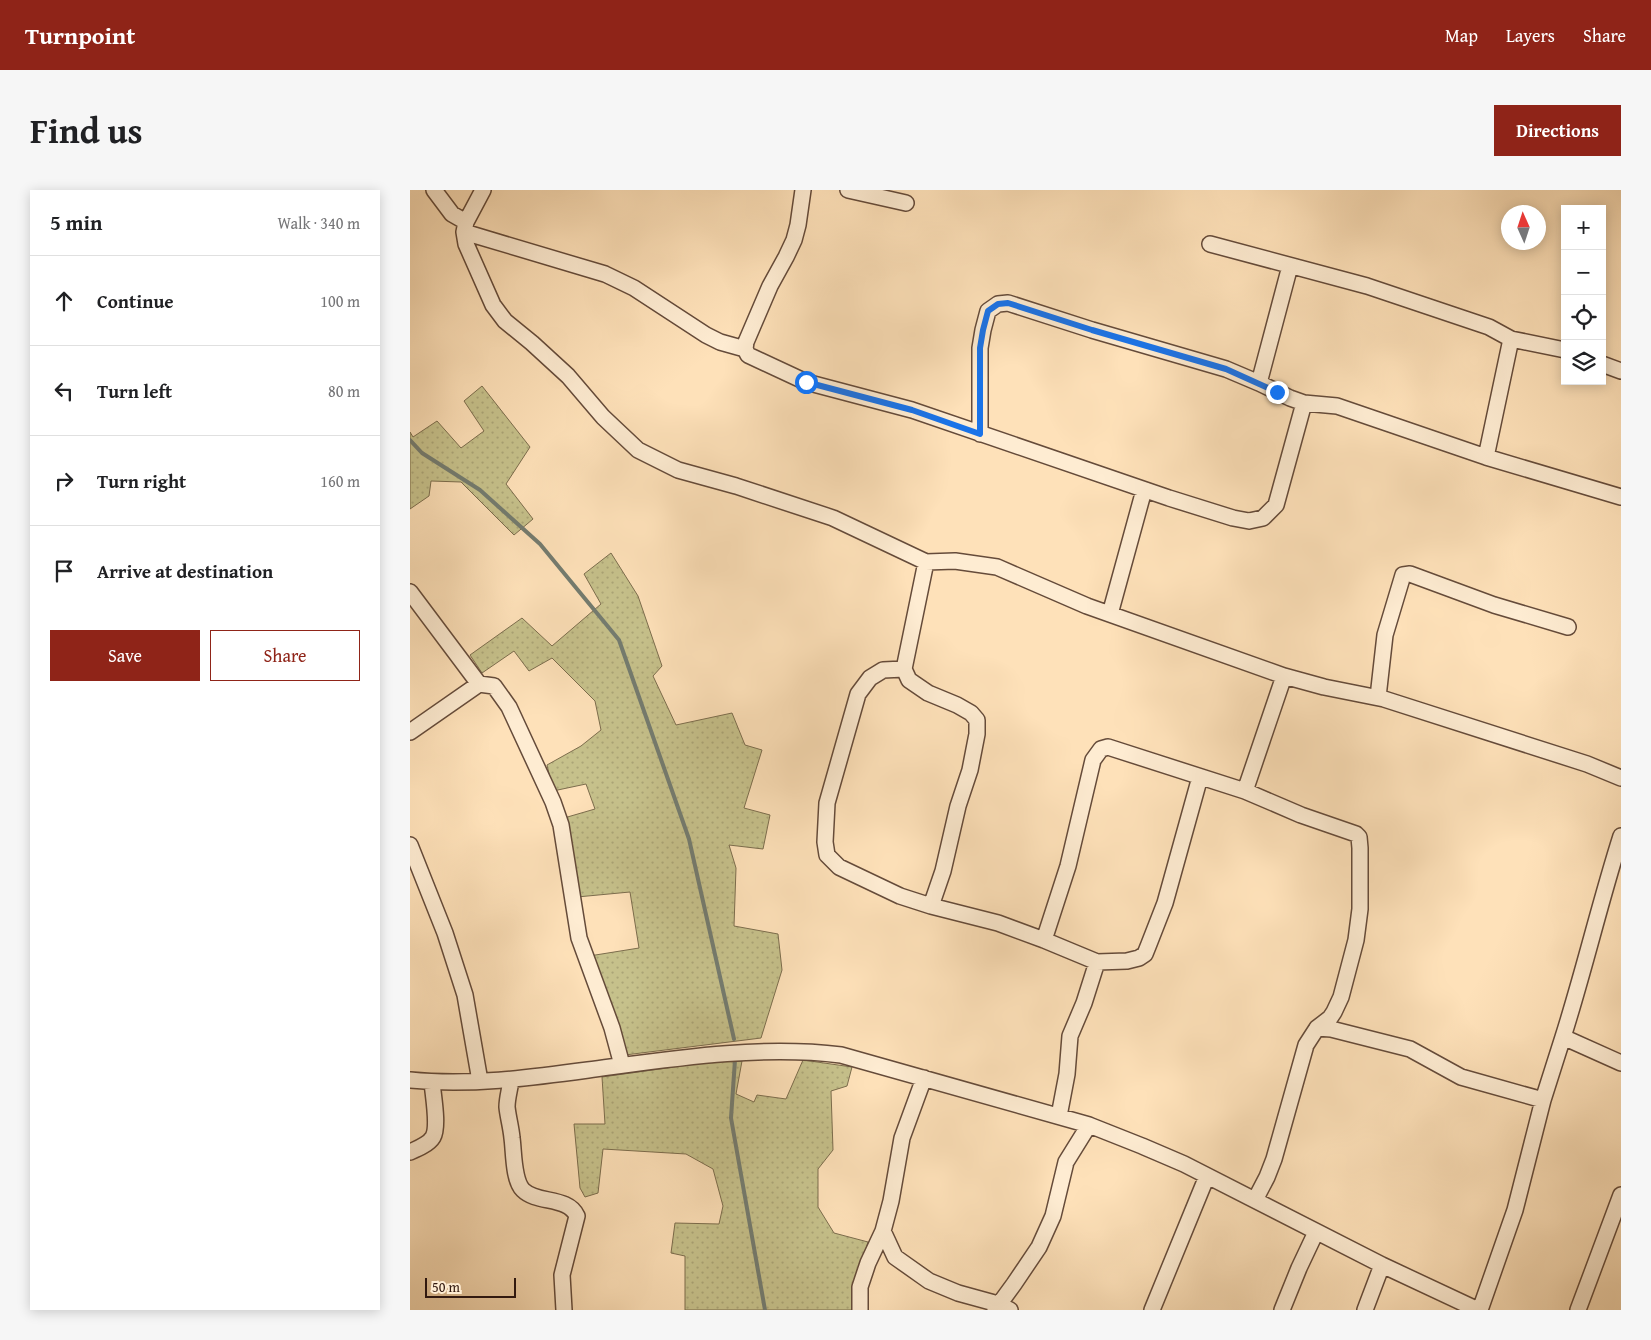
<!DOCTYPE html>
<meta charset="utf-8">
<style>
:root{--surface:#fff;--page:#f6f6f6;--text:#202124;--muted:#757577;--line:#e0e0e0;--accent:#8f2418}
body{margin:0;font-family:"Gentium Book Plus",serif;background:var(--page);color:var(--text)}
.controls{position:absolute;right:15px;top:15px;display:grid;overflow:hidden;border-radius:0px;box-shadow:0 2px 12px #0003}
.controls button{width:45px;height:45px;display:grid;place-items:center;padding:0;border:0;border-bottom:1px solid var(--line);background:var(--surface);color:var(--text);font:25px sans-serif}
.compass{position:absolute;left:1091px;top:15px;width:45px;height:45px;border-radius:50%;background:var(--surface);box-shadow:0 2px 12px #0003;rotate:357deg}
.scale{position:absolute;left:15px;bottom:12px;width:91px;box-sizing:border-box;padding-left:5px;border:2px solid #32190f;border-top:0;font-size:14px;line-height:18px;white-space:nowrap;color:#32190f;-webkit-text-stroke:4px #feecd2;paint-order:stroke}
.stop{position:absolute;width:15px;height:15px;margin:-11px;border:4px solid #1a73e8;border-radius:50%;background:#fff}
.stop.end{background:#1a73e8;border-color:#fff;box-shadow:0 1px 5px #0008}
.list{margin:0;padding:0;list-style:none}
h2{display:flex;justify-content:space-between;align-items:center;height:65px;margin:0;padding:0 20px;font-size:21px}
h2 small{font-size:16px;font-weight:400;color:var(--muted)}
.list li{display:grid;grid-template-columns:32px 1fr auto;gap:15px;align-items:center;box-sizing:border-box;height:90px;padding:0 20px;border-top:1px solid var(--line)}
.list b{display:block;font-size:19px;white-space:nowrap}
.list em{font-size:16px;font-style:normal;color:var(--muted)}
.actions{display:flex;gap:10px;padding:15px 20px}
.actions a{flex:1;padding:11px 0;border:1px solid var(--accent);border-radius:0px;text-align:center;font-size:18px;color:var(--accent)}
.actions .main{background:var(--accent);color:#fff}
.icon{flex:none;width:28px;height:28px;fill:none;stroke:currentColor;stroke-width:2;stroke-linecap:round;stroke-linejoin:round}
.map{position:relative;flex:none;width:1211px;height:1120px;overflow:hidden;border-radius:0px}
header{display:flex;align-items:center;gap:30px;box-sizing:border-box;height:70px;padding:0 25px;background:var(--accent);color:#fff}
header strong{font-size:24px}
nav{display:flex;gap:28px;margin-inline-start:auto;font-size:18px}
.intro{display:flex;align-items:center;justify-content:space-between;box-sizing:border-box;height:120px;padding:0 30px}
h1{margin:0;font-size:35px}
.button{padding:12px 22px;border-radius:0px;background:var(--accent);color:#fff;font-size:18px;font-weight:700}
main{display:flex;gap:30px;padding:0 30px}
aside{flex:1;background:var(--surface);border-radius:0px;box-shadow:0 2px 12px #0003}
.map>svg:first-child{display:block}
.grass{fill:url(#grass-dots);stroke:#7c6d4d}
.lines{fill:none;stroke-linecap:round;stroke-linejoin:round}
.stream{stroke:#747c70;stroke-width:4}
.minor-casing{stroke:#654b3a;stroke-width:18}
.minor{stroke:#feecd2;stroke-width:15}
.route{stroke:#1a73e8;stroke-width:6}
</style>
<header>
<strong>Turnpoint</strong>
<nav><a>Map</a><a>Layers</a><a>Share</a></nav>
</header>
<div class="intro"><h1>Find us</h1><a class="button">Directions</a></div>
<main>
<aside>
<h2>5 min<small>Walk · 340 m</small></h2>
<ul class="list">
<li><svg class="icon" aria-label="ahead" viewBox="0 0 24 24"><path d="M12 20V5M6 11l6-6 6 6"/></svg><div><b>Continue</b></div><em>100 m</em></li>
<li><svg class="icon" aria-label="left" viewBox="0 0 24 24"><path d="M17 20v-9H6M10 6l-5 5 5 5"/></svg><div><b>Turn left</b></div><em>80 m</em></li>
<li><svg class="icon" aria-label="right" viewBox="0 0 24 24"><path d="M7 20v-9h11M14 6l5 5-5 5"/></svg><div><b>Turn right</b></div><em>160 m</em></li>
<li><svg class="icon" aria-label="arrive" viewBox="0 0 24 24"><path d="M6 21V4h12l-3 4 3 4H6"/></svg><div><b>Arrive at destination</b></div></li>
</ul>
<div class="actions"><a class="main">Save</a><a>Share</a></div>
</aside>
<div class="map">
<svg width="1211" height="1120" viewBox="0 0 1211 1120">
<defs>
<pattern id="grass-dots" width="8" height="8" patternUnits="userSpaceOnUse" patternTransform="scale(1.25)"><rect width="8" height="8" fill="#c6c18b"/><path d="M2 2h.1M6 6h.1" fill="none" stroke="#aba577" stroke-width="1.8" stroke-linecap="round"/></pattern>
</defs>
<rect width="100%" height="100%" fill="#fee1b9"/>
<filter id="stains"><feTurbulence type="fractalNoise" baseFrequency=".004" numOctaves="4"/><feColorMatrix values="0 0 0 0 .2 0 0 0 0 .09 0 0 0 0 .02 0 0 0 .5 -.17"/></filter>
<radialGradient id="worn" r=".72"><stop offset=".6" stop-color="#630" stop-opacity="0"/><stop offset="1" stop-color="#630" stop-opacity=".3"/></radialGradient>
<path class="grass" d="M72,196L120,257L96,294L123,329L104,345L51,292L21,291L19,306L0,319V242L3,247L27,231L51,258L74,241L54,211Z
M201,363L228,406L252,476L243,486L266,535L322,523L335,555L352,560L334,618L360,625L353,659L319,655L326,678L324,736L368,744L372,780L351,848L207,866L173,767L229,758L220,702L167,707L154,628L185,619L176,594L143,601L137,575L171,556L191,540L185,511L142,468L119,481L104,461L72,483L60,465L112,428L142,456L191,414L174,384Z
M393,870L442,877L437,896L421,901L423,960L408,979V1017L424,1043L458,1052L444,1099L445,1120H275V1066L261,1063L265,1033L309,1034L313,1016L303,979L276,964L193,959L188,1003L175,1007L170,998L164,934H195L192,887L300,872L332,871L326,904L344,912L347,905L376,909Z"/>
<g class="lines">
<path class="stream" d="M0,250L12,263L70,300L130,354L209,450L279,649L324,849
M325,870L321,928L355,1120"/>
<defs>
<path id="minor" d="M24,0L42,24L56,32
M73,0L56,32L54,42L56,54L83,115L95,131L122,153L158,186L193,227L228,260L268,280L326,296L423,328L516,372
M393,0L388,35L384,50L376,67L360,96L336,152L335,159L338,165L396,192L502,220L759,308L823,328L839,331L853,328L866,315L894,213
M438,0L496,13
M54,42L195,84L224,98L296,145L310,152L335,159
M800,54L957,96L1079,137L1101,149L1155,160
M1192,174L1211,181
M849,193L880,76
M570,244V158L573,140L578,121L588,114L598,113L682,140L816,179L849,193L880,208L894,213L927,216L1076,267L1211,307
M1076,267L1101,149
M0,402L69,494
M700,424L734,300
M494,479L473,480L460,488L448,504L417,613L415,652L417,665L429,677L490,706L521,716L588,733L634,750L687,772L717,771L729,768L735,764L739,754L755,713L790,587
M874,486L914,497L974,509L1177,574L1211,588
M968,507L975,445L993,385L1000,384L1084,415L1158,437
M0,542L69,494L84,496L99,517L143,612L151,635L169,748L202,838L212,875
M1211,646C1190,712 1174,781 1153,847L1211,873
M0,655L35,743L55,805L70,891
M521,716L533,681L548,616L560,580L567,544V530L561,523L547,515L518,503L499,490L494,479L516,372L545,371L587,377L677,416L874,486L835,601
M634,750L658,676L683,570L691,559L698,557L835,601L891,625L946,644L949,647L950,658V719L946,750L931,807L924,822L920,828L907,838L896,855L864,969L857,987L845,1010
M907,838L921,839L1000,859L1051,887L1133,910
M0,890C59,896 119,888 178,880C261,869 347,855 431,865L679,935L732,956L774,974L972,1075L1068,1120
M101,890C100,899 97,908 97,917C98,927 101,937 102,948C104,962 103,990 113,1000C127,1014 158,1006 167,1026L152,1085L154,1120
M649,926L657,884L660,846L674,813L687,772
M0,962C7,959 19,954 23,947C29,936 23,905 22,892
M473,1041L485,1067L519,1091L548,1103L588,1114L600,1120
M450,1120V1097L458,1073L473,1041L481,1011L492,948L514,888
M585,1120L604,1094L629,1057L643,1026L656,972L679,935
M742,1120L797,986
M872,1120L889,1078L906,1042
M955,1120L972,1075
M1070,1120L1105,1020L1133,910L1153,847
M1168,1120L1211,1005"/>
</defs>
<use href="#minor" class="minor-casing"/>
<use href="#minor" class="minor"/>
</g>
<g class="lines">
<path class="route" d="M396,192L502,220L570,244V158L573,140L578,121L588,114L598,113L682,140L816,179L867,202"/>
</g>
<rect width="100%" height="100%" filter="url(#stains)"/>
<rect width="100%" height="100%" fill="url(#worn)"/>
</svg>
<div class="controls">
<button>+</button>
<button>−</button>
<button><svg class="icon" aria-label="locate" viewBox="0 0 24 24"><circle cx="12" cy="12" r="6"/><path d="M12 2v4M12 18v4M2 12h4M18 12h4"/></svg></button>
<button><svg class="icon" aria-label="layers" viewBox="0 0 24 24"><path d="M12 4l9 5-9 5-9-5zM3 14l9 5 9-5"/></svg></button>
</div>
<svg class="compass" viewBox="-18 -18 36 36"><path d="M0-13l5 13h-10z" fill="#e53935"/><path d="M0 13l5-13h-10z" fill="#757577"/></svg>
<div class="scale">50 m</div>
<div class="stop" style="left:396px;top:192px"></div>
<div class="stop end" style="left:867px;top:202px"></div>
</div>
</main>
